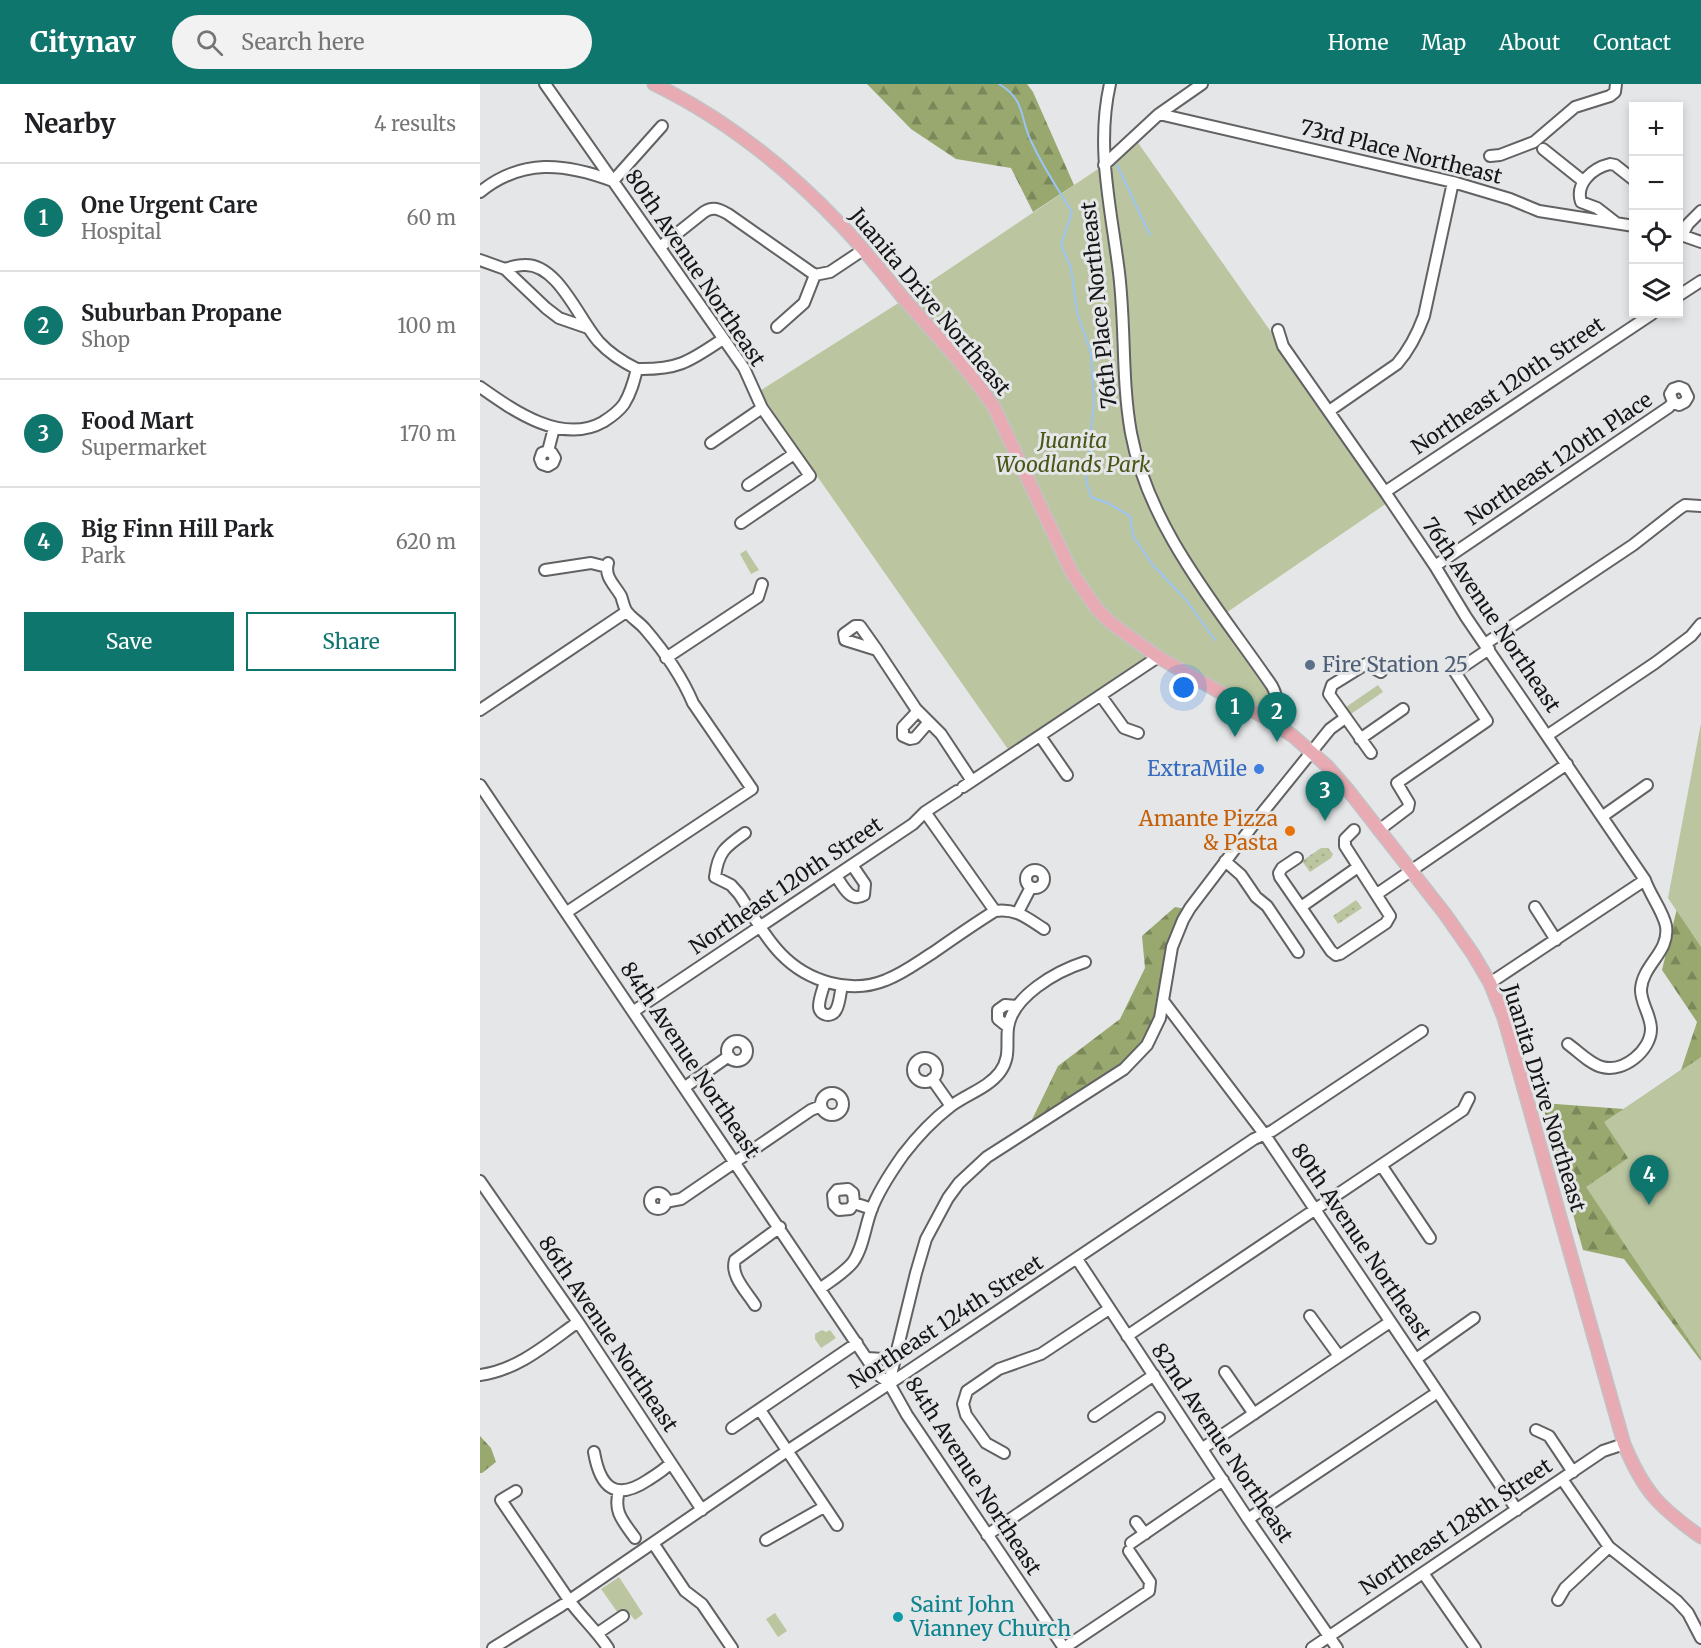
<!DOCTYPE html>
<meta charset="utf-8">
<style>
:root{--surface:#fff;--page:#f2f2f2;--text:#202124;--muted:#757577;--line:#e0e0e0;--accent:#0f766e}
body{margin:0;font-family:Merriweather,serif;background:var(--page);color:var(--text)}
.controls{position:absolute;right:18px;top:18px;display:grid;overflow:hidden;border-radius:0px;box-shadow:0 3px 9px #0003}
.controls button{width:54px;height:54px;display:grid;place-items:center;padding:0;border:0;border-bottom:2px solid var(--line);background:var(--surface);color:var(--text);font:30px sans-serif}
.you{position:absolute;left:704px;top:604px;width:21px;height:21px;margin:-15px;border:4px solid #fff;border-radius:50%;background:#1a73e8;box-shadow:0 0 0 9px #1a73e833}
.badge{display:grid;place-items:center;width:39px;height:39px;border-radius:50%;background:var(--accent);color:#fff;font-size:20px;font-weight:700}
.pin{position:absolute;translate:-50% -50px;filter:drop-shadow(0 2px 3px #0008)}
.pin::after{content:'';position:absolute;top:32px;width:21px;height:18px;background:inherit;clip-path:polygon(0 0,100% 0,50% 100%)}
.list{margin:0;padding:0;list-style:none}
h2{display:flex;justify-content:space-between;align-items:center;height:78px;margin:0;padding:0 24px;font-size:26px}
h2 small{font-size:20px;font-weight:400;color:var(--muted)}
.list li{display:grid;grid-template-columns:39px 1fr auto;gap:18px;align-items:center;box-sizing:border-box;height:108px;padding:0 24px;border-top:2px solid var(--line)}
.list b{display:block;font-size:22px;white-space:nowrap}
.list p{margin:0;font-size:20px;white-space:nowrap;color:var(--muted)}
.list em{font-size:20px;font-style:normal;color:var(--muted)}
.actions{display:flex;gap:12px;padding:18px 24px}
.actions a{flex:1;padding:14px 0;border:2px solid var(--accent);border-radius:0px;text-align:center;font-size:21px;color:var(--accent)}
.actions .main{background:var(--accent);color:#fff}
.icon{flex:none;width:33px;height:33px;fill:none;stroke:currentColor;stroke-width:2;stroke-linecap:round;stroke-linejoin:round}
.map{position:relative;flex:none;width:1221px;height:1564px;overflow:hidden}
header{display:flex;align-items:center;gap:36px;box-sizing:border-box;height:84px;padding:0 30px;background:var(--accent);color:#fff}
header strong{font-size:28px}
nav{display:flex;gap:33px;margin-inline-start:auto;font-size:21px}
.search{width:420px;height:54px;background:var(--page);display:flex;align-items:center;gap:15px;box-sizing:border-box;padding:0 21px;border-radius:33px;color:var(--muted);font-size:22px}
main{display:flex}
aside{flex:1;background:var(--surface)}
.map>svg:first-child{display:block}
.grass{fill:url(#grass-dots)}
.forest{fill:url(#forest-firs)}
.park{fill:#bbc6a1}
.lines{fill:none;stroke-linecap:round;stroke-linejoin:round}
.stream{stroke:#9ac4f3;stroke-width:2}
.minor-casing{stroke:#626264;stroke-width:14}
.major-casing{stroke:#c2c2c3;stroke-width:15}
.minor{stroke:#fff;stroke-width:10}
.major{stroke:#e9abb3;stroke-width:12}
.service-dot{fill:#5c6f8a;stroke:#e5e6e8;stroke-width:2}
.shop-dot{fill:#3f7fe0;stroke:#e5e6e8;stroke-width:2}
.food-dot{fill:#e8710a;stroke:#e5e6e8;stroke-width:2}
.culture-dot{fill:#0f9aa8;stroke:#e5e6e8;stroke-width:2}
.labels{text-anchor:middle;stroke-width:6;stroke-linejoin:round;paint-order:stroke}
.street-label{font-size:21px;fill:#161617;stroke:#e5e6e8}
.park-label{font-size:21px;font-style:italic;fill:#485617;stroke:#e5e6e8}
.service-label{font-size:21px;fill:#4e5e75;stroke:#e5e6e8;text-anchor:start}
.shop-label{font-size:21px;fill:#366cbe;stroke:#e5e6e8;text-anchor:end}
.food-label{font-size:21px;fill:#c56008;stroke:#e5e6e8;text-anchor:end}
.culture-label{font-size:21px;fill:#0d838f;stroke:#e5e6e8;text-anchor:start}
</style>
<header>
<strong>Citynav</strong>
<div class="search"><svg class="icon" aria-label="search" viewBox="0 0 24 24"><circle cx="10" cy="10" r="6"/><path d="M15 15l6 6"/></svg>Search here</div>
<nav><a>Home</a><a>Map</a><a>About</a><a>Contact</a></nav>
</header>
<main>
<aside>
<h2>Nearby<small>4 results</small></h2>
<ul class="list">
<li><span class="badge">1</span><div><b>One Urgent Care</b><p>Hospital</p></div><em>60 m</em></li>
<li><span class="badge">2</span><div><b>Suburban Propane</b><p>Shop</p></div><em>100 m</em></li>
<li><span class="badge">3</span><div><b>Food Mart</b><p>Supermarket</p></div><em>170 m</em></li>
<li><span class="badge">4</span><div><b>Big Finn Hill Park</b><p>Park</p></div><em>620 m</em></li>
</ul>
<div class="actions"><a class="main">Save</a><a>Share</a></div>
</aside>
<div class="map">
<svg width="1221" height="1564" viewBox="0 0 1221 1564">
<defs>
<pattern id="grass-dots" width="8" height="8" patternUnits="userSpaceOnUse" patternTransform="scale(1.5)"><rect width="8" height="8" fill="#bbc6a1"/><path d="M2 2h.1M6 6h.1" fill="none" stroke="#a0a98a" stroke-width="1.8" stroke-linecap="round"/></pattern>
<pattern id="forest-firs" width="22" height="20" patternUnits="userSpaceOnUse" patternTransform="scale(1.5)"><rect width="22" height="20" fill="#98a86f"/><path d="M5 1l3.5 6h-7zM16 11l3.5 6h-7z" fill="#7b885a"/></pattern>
</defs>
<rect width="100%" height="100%" fill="#e5e6e8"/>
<path class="grass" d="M841,764H848L853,770L851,774L830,788L822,777Z
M876,816L882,824L858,840L853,832Z"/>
<path class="forest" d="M387,0H547L553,8L594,101L553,128L531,84L476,75L431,45Z
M1221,726V1277L1144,1175L1103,1166L1062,1019L1144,1025L1201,986L1217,938L1182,886Z
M695,823L706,825L684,917L657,974L547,1046L578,982L640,935L665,884L662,852Z
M0,1352L11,1364L16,1378L2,1389H0Z"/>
<path class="park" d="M654,53L910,417L743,531L797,612L789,636L678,573L532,671L337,392H330L275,310L420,218L624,81Z
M266,466L279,486L271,490L260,470Z
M898,601L903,608L871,630L866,623Z
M1221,639V863L1188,814Z
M1221,973V1274L1106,1103L1148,1074L1124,1038Z
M342,1246L346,1248L350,1246L356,1254L341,1264L335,1255V1250Z
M139,1493L163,1530L155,1536L148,1528L138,1529L121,1505Z
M295,1529L307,1547L298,1553L286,1535Z"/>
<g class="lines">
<path class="stream" d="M519,0C547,17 539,34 552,59C563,83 578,105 592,128L581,161L591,184L597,228L611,269L614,318L606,397L611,413L628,419L650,432L653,452L672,480L706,516L735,556
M637,81L670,151"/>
<defs>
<path id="minor" d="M65,0L264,284L282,324L330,392L261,439
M630,0C616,61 630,120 638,181C646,236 641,293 651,349C669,445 738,523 792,602C800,617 796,622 789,636
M679,30L973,98L1030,115L1059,127L1154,142
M1063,65L1103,97
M1010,72L1020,71L1054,58L1095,23L1130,12L1135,8L1136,0
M624,81L679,30L722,0
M0,108C42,74 85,79 133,97L182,42
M1135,138L1117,124L1101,118C1095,99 1113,84 1130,80L1135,81L1154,96
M1198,150L1221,158
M1202,151L1208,140L1221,127
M180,163L224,128C233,122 239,125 248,130L335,191L350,188L383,166
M0,176L25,185L66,224L79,234L108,244
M25,185C31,183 38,181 44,181C78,179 99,236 119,258C130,270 143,278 157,285
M1198,212L1221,197
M297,243L324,219L335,191
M798,246L803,262L905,408L955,482L986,533L1165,796C1170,811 1183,827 1186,842C1190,868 1163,880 1161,905C1160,918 1171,931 1171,945C1171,966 1144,989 1122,983C1110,980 1099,968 1088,960
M0,303C34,327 82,361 123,338C131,333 139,327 144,320C151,309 154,297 157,285C199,286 210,277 243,255
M849,327L917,280C930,265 937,251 944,232L973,98
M231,359L282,324
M68,367L72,369L75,374L73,379L68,382L62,380L60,375L62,369L68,367L74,344
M268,401L314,370
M905,408L1172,230
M955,482L1189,323L1193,318L1190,310L1193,305L1199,303L1204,305L1208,313L1205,318L1199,321L1193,318
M65,486L111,479L127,483
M1005,560L1153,461L1199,425L1205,421L1221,422
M397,566L380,542H375L364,550L365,556L397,566L436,625L461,650L492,697
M186,574L278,513L282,500
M621,612L644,644L658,649
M0,626L146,528
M438,627L423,643V652L430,655L435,654L448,639
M1068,651L1175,579L1211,552L1221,540
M560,652L587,691
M880,655L923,625
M891,669L849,610L852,601L886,580L901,588
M0,701L397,1290L409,1299L427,1331L584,1564
M483,703L678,573
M445,728L515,827C536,824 547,834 564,845
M1123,732L1167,701
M899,746L928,724L929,719L917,699L1007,637L975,588L1009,565
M265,749C245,763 238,768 235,793L251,801L259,810C272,829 284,853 301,870C327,897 370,911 406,896C424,889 438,878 454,868C474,854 494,840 515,827
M817,774L802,784L799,789L800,793L851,867L856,871L860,870L906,839L910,832L865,762V755L874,746
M745,777L761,791L776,813L787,822L818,868
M546 795a9 9 0 1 1 18 0a9 9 0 1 1-18 0Z
M356,792C363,802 370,819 384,811L385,800L372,781
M897,810L1087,680
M821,823L878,783
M1055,823L1076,856
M87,828L272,705L213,619C202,593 183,566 165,545C160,539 153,535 148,529C144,525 143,517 141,512C134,500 124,493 128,479
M538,828L551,803
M345,898C343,905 339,915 339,922C339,932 352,934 356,926C360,919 360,909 362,902
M1010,899L1165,796
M684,918L785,1051L1037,1426
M154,927L433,740L445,728L477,707
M528,943L518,935V926L525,921L537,922
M247 967a10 10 0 1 1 20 0a10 10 0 1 1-20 0Z
M433 986a12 12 0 1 1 24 0a12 12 0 1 1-24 0Z
M452,995L471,1022
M205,1003L249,972
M341 1020a11 11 0 1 1 22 0a11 11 0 1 1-22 0Z
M901,1081L950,1154
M0,1097L98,1238L222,1426
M170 1117a8 8 0 1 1 16 0a8 8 0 1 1-16 0Z
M185,1118L201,1115L331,1026L341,1022
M374,1119L370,1125L359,1126L354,1121L353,1111L357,1106L368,1105L373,1109L374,1119L392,1125
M597,1175L768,1435L857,1564
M341,1204C352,1196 364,1189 373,1178C383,1164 385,1143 391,1127C398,1107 411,1088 423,1071C436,1054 454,1035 471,1022C487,1010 508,1004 520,988C531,973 526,960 528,944C532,912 577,887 605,878
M275,1221C267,1208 250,1192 255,1176L300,1143
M830,1232L859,1272
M647,1252L983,1026L989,1014
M387,1274L404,1275L417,1266
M936,1275L994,1234
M745,1288L774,1330
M0,1291C38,1286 67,1260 98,1238
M409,1299L436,1189L446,1155L468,1114L479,1099L507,1073L644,985L667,961L680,934L692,863L703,836L710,824L783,728L850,645L865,634
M280,1326L357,1441
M614,1332L674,1291
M252,1344L377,1259
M1056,1346L1069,1352L1093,1388
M723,1364L910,1238
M114,1368C120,1403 135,1418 168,1396C176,1391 184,1386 191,1379
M524,1369L506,1359L486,1331L483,1320L487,1307L519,1285L561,1270L629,1225
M1082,1395L1129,1463L1197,1517L1208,1529L1221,1554
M36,1407L21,1416L89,1516C101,1533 116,1546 128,1564
M139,1407C133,1428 143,1437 155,1454
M768,1435L952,1312
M656,1438L665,1450
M507,1451L679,1334
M286,1456L344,1423
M173,1459L205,1507L222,1520L252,1564
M651,1459L743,1396
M943,1489L995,1564
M1078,1516L1085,1504L1129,1463
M118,1549L143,1532
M13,1564L81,1522L307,1367L424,1290L774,1055L792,1047L942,947
M584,1564L669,1507L670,1498L649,1467
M832,1564L1123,1367L1144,1360"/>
<path id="major" d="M174,0C244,34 309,86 362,142C384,165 404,190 424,215C455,250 488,284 514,323L592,489L617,525L631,539L678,573L789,636L813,652L847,682L868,706L965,830L993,870L1010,899L1024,934L1144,1360C1164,1408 1179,1423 1221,1453"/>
</defs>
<use href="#minor" class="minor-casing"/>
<use href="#major" class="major-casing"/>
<use href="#minor" class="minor"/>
<use href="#major" class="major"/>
</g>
<circle class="service-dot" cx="830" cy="581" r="6"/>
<circle class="shop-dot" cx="779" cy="685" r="6"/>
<circle class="food-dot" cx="810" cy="747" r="6"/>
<circle class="culture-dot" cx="418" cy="1533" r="6"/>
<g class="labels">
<g class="street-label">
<text transform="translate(921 68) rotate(14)" y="7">73rd Place Northeast</text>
<text transform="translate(215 184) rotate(56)" y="7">80th Avenue Northeast</text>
<text transform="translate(450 218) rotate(50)" y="7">Juanita Drive Northeast</text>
<text transform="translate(619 221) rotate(-96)" y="7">76th Place Northeast</text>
<text transform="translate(1028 302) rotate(-34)" y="7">Northeast 120th Street</text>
<text transform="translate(1079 375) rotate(-34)" y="7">Northeast 120th Place</text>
<text transform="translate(1011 531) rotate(56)" y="7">76th Avenue Northeast</text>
<text transform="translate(306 802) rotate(-34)" y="7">Northeast 120th Street</text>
<text transform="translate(210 976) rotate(56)" y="7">84th Avenue Northeast</text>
<text transform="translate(1064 1014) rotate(73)" y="7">Juanita Drive Northeast</text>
<text transform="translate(881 1158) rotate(56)" y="7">80th Avenue Northeast</text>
<text transform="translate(466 1238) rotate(-33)" y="7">Northeast 124th Street</text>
<text transform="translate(128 1250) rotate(56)" y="7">86th Avenue Northeast</text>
<text transform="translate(742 1359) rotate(56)" y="7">82nd Avenue Northeast</text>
<text transform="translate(493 1392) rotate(57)" y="7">84th Avenue Northeast</text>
<text transform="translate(976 1443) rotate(-34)" y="7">Northeast 128th Street</text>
</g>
<g class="park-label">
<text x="593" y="364">Juanita<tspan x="593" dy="24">Woodlands Park</tspan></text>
</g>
<g class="service-label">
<text x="842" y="588">Fire Station 25</text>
</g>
<g class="shop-label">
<text x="767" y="692">ExtraMile</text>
</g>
<g class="food-label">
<text x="798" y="742">Amante Pizza<tspan x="798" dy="24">&amp; Pasta</tspan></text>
</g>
<g class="culture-label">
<text x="430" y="1528">Saint John<tspan x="430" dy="24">Vianney Church</tspan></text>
</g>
</g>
</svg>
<div class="controls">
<button>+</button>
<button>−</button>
<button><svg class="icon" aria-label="locate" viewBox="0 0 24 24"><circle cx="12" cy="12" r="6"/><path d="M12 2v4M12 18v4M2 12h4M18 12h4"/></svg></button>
<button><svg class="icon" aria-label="layers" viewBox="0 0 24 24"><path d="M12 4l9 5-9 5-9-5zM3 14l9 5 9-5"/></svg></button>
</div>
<div class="you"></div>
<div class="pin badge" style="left:755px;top:653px">1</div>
<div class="pin badge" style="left:797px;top:658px">2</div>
<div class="pin badge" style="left:845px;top:737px">3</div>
<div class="pin badge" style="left:1169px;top:1121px">4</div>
</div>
</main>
